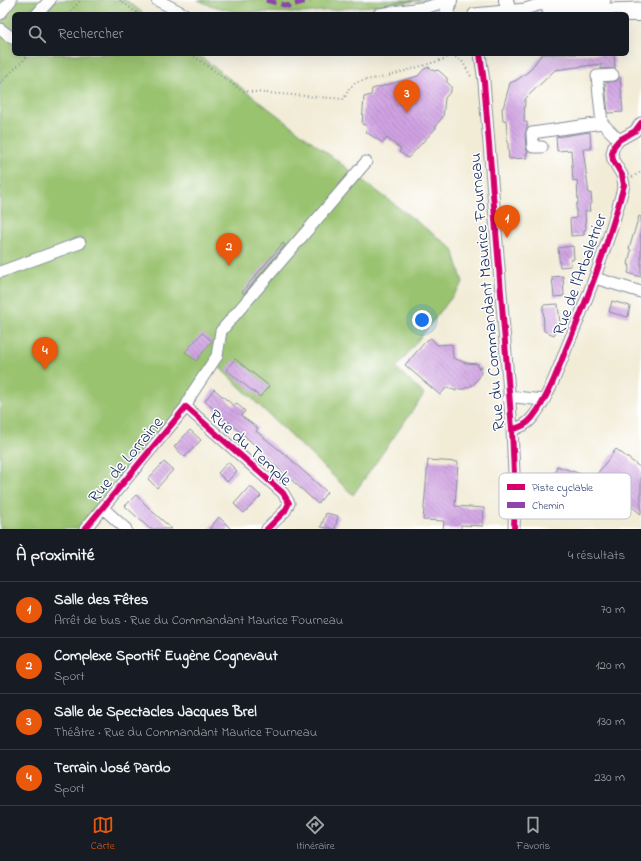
<!DOCTYPE html>
<html lang="fr">
<meta charset="utf-8">
<style>
:root{--surface:#171b24;--page:#242831;--text:#f1f3f6;--muted:#9ea1a6;--line:#363941;--accent:#ea580c}
body{margin:0;font-family:"Indie Flower",sans-serif;background:var(--page);color:var(--text)}
.you{position:absolute;left:422px;top:320px;width:14px;height:14px;margin:-10px;border:3px solid #fff;border-radius:50%;background:#1a73e8;box-shadow:0 0 0 6px #1a73e833}
.badge{display:grid;place-items:center;width:26px;height:26px;border-radius:50%;background:var(--accent);color:#fff;font-size:13px;font-weight:700}
.pin{position:absolute;translate:-50% -33px;filter:drop-shadow(0 1px 2px #0008)}
.pin::after{content:'';position:absolute;top:21px;width:14px;height:12px;background:inherit;clip-path:polygon(0 0,100% 0,50% 100%)}
.list{margin:0;padding:0;list-style:none}
h2{display:flex;justify-content:space-between;align-items:center;height:52px;margin:0;padding:0 16px;font-size:17px}
h2 small{font-size:13px;font-weight:400;color:var(--muted)}
.list li{display:grid;grid-template-columns:26px 1fr auto;gap:12px;align-items:center;box-sizing:border-box;height:56px;padding:0 16px;border-top:1px solid var(--line)}
.list b{display:block;font-size:15px;white-space:nowrap}
.list p{margin:0;font-size:13px;white-space:nowrap;color:var(--muted)}
.list em{font-size:13px;font-style:normal;color:var(--muted)}
.icon{flex:none;width:22px;height:22px;fill:none;stroke:currentColor;stroke-width:2;stroke-linecap:round;stroke-linejoin:round}
.map{position:relative;flex:none;width:641px;height:529px;overflow:hidden}
.search{position:absolute;background:var(--surface);box-shadow:0 4px 16px #0002;left:12px;right:12px;top:12px;height:44px;display:flex;align-items:center;gap:10px;box-sizing:border-box;padding:0 14px;border-radius:6px;color:var(--muted);font-size:15px}
.sheet{height:276px;background:var(--surface)}
nav{display:flex;justify-content:space-around;align-items:center;box-sizing:border-box;height:56px;border-top:1px solid var(--line);background:var(--surface);font-size:11px;color:var(--muted)}
nav a{display:grid;justify-items:center;gap:2px}
nav .on{color:var(--accent)}
.map>svg:first-child{display:block}
.grass{fill:#9ac36f;stroke:#5a7966}
.building{fill:url(#building-back-hatch)}
.lines{fill:none;stroke-linecap:round;stroke-linejoin:round}
.minor-casing{stroke:#868e9a;stroke-width:13}
.major-casing{stroke:#868e9a;stroke-width:16}
.path{stroke:#868e9a;stroke-width:2;stroke-dasharray:1 3;stroke-linecap:butt}
.minor{stroke:#fff;stroke-width:11}
.major{stroke:#fff;stroke-width:14}
.quiet{stroke:#8e44ad;stroke-width:5;stroke-dasharray:10 5;stroke-linecap:butt}
.cycleway-casing{stroke:#fff;stroke-width:8}
.cycleway{stroke:#d6006c;stroke-width:6}
.labels{text-anchor:middle;stroke-width:3;stroke-linejoin:round;paint-order:stroke}
.street-label{font-size:17px;fill:#1b2f5e;stroke:#fff}
.key{fill:#fff;stroke:#bbc1cf;stroke-width:1}
.key-label{font-size:11px;fill:#1b2f5e}
</style>
<div class="map">
<svg width="641" height="529" viewBox="0 0 641 529">
<defs>
<pattern id="building-back-hatch" width="6" height="6" patternUnits="userSpaceOnUse"><rect width="6" height="6" fill="#d0a2e2"/><path d="M-1 5l2 2M0 0l6 6M5-1l2 2" fill="none" stroke="#a884ba"/></pattern>
</defs>
<rect width="100%" height="100%" fill="#fff"/>
<filter id="ink" filterUnits="userSpaceOnUse"><feTurbulence type="fractalNoise" baseFrequency=".025" numOctaves="2"/><feDisplacementMap in="SourceGraphic" scale="8" xChannelSelector="R" yChannelSelector="G"/><feConvolveMatrix kernelMatrix="1 2 1 2 8 2 1 2 1" color-interpolation-filters="sRGB"/></filter>
<filter id="wash" filterUnits="userSpaceOnUse"><feTurbulence type="fractalNoise" baseFrequency=".012" numOctaves="4" result="noise"/><feDisplacementMap in="SourceGraphic" scale="16" xChannelSelector="R" yChannelSelector="G"/><feGaussianBlur stdDeviation="0.9" result="paint"/><feColorMatrix in="noise" values="0 0 0 0 0 0 0 0 0 0 0 0 0 0 0 0 0 1.4 0 .05"/><feComposite in="paint" operator="in"/></filter>
<g filter="url(#wash)">
<rect width="100%" height="100%" fill="#f2ecd7"/>
<path class="grass" d="M0,0H126L144,14H14V54H197L453,249L463,283L396,368L424,394L353,495L218,366L82,529H0Z
M198,0H426L304,13L236,12L209,5Z"/>
<g id="blocks">
<path class="building" d="M542,54H614L615,68L601,69V64L555,70L525,99L524,122H527V128L525,134L526,148L528,153H526L527,158L509,159L506,120L503,121L502,108H503L510,83L517,80L529,71Z
M429,67L434,71L438,70L447,78V82L451,86V91L445,98L443,117L436,125V128L408,158L399,152L401,149L387,138L383,143L366,132L367,126L362,124L364,97L371,95L372,89L418,76L424,69Z
M620,77L623,112L608,113L605,83L617,81Z
M590,132L591,149H583L589,194L591,193L592,204H589L590,211H585L586,230H584V235L571,236L570,219L576,218V205L578,202L577,180L573,181L571,150L557,151L556,137Z
M639,216L641,217V277L628,273L630,265H628L631,250L629,249Z
M283,243L285,245L244,294L242,292Z
M573,246L574,259L570,260L571,266L560,267L558,248Z
M563,276L564,296L554,297L552,277Z
M612,301L630,306L628,317L609,312Z
M558,304L560,323L554,335L544,331L543,305Z
M202,333L212,341L196,361L185,352Z
M431,338L437,345L452,344L453,358L466,363L478,364V368L482,367L480,376L473,385L464,389H456V391L447,387L440,395L405,365L426,341Z
M235,359L269,386L260,397L226,370Z
M214,389L234,406L236,403L245,411L241,416L258,428L256,431L293,461V462L327,492L318,504L256,448L257,447L205,401Z
M190,430L201,440L185,457L174,447Z
M616,449L641,468V514L594,478Z
M428,460L458,462L455,506L484,508L483,526L461,525V529H443L444,521L423,520Z
M164,462L173,470L157,488L148,479Z
M228,462L237,471L227,482L218,473Z
M557,466L592,478L580,513L545,501Z
M250,486L261,496L244,513L234,504Z
M136,495L153,512L172,529H150L125,506Z
M326,513L338,516L335,529L321,527Z
M219,517L231,529H209Z"/>
</g>
</g>
<g filter="url(#ink)">
<use href="#blocks" fill-opacity="0" stroke="#868e9a" stroke-width="1"/>
<g class="lines">
<defs>
<path id="minor" d="M157,0L184,14
M548,11L638,8
M0,14L11,0
M37,14L50,0
M379,14L428,7L450,0
M474,14L525,9L538,5L563,3L605,0
M0,29L12,38L14,37
M480,54L484,82L512,429L515,496L514,529
M613,75L597,76L602,123L619,140
M542,147H533L532,133L602,123
M0,272L80,243
M595,278L641,292
M508,398L515,397L543,400
M186,407L283,493L289,503L285,511L267,529
M512,429C520,428 527,424 532,418C547,400 558,370 566,349C589,296 609,241 624,185L622,175L613,160L612,153L614,146L619,140L635,131L641,123
M103,508L126,529
M85,529L186,407L191,395L217,356L221,331L366,162"/>
<path id="major" d="M506,0L509,14
M447,14L450,0
M627,14H641"/>
</defs>
<use href="#minor" class="minor-casing"/>
<use href="#major" class="major-casing"/>
<path class="path" d="M120,0L138,14
M68,14L81,0
M191,54L242,91L344,99L348,90L355,83L365,80L385,77L445,59L452,54
M452,55L462,61L472,78
M0,83L30,54
M632,177L641,172"/>
<use href="#minor" class="minor"/>
<use href="#major" class="major"/>
<path class="quiet" d="M266,0L288,6L310,0"/>
<defs>
<path id="cycleway" d="M480,54L484,82L512,429L515,496L514,529
M512,429C520,428 527,424 532,418C547,400 558,370 566,349C589,296 609,241 624,185L622,175L613,160L612,153L614,146L619,140L635,131L641,123
M85,529L186,407L283,493L289,503L285,511L267,529"/>
</defs>
<use href="#cycleway" class="cycleway-casing"/>
<use href="#cycleway" class="cycleway"/>
</g>
</g>
<g class="labels">
<g class="street-label">
<text transform="translate(579 274) rotate(-70)" y="6">Rue de l'Arbaletrier</text>
<text transform="translate(486 292) rotate(-95)" y="6">Rue du Commandant Maurice Fourneau</text>
<text transform="translate(251 447) rotate(42)" y="6">Rue du Temple</text>
<text transform="translate(125 459) rotate(-50)" y="6">Rue de Lorraine</text>
</g>
</g>
<rect x="499" y="473" width="132" height="46" rx="6" class="key"/>
<rect x="507" y="484" width="18" height="6" fill="#d6006c"/>
<rect x="507" y="502" width="18" height="6" fill="#8e44ad"/>
<g class="key-label">
<text x="532" y="491">Piste cyclable</text>
<text x="532" y="509">Chemin</text>
</g>
</svg>
<div class="you"></div>
<div class="pin badge" style="left:507px;top:238px">1</div>
<div class="pin badge" style="left:229px;top:266px">2</div>
<div class="pin badge" style="left:407px;top:113px">3</div>
<div class="pin badge" style="left:45px;top:370px">4</div>
<div class="search"><svg class="icon" aria-label="search" viewBox="0 0 24 24"><circle cx="10" cy="10" r="6"/><path d="M15 15l6 6"/></svg>Rechercher</div>
</div>
<section class="sheet">
<h2>À proximité<small>4 résultats</small></h2>
<ul class="list">
<li><span class="badge">1</span><div><b>Salle des Fêtes</b><p>Arrêt de bus · Rue du Commandant Maurice Fourneau</p></div><em>70 m</em></li>
<li><span class="badge">2</span><div><b>Complexe Sportif Eugène Cognevaut</b><p>Sport</p></div><em>120 m</em></li>
<li><span class="badge">3</span><div><b>Salle de Spectacles Jacques Brel</b><p>Théâtre · Rue du Commandant Maurice Fourneau</p></div><em>130 m</em></li>
<li><span class="badge">4</span><div><b>Terrain José Pardo</b><p>Sport</p></div><em>230 m</em></li>
</ul>
</section>
<nav>
<a class="on"><svg class="icon" aria-label="map" viewBox="0 0 24 24"><path d="M3 6l6-2 6 2 6-2v14l-6 2-6-2-6 2zM9 4v14M15 6v14"/></svg>Carte</a>
<a><svg class="icon" aria-label="directions" viewBox="0 0 24 24"><path d="M12 3l9 9-9 9-9-9zM9 14v-3h6M13 9l2 2-2 2"/></svg>Itinéraire</a>
<a><svg class="icon" aria-label="saved" viewBox="0 0 24 24"><path d="M7 4h10v16l-5-4-5 4z"/></svg>Favoris</a>
</nav>
